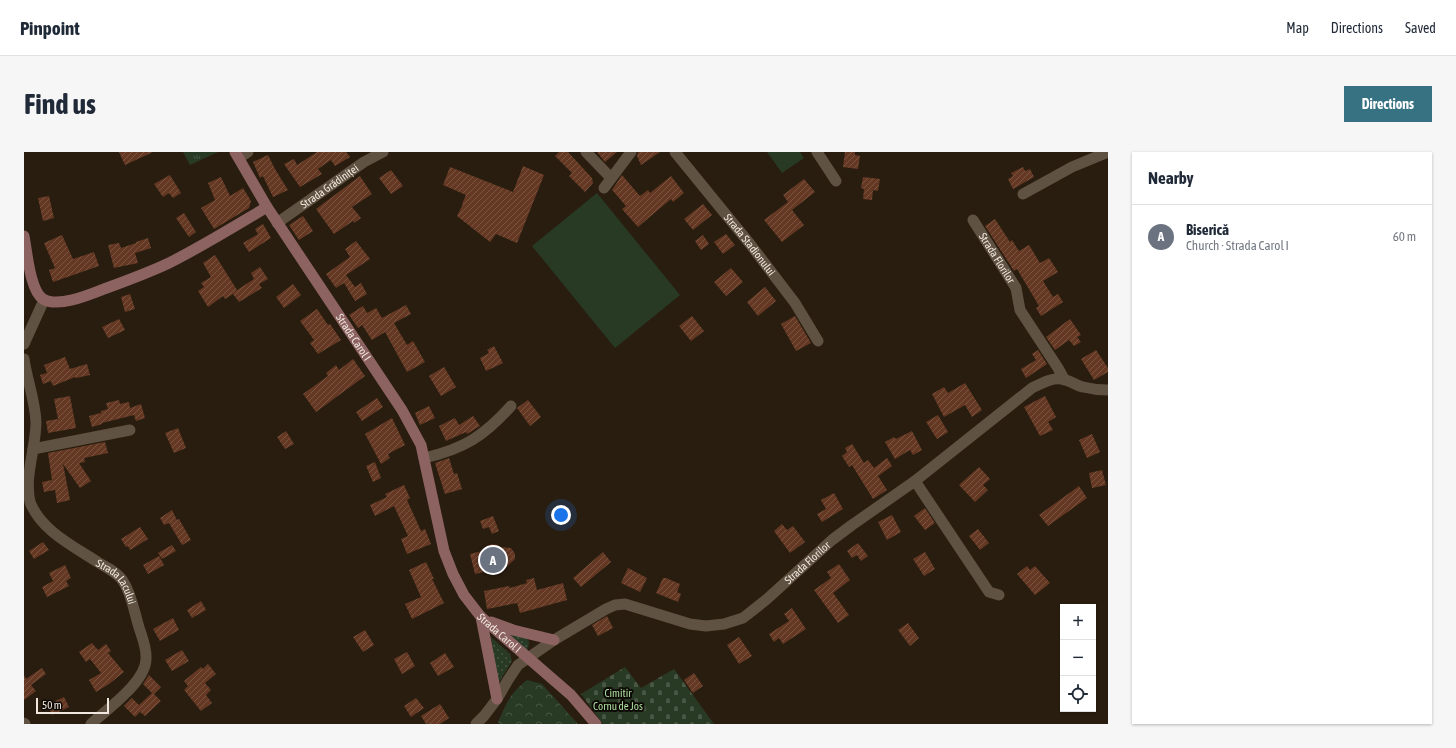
<!DOCTYPE html>
<meta charset="utf-8">
<style>
:root{--surface:#fff;--page:#f6f6f7;--text:#1f2937;--muted:#747a83;--line:#e0e1e3;--accent:#367281}
body{margin:0;font-family:"Asap Condensed",sans-serif;background:var(--page);color:var(--text)}
.controls{position:absolute;right:12px;bottom:12px;display:grid;overflow:hidden;border-radius:0px;box-shadow:0 1px 3px #0004}
.controls button{width:36px;height:36px;display:grid;place-items:center;padding:0;border:0;border-bottom:1px solid var(--line);background:var(--surface);color:var(--text);font:20px sans-serif}
.scale{position:absolute;left:12px;bottom:10px;width:73px;box-sizing:border-box;padding-left:4px;border:2px solid #f0e8df;border-top:0;font-size:11px;line-height:14px;white-space:nowrap;color:#f0e8df;-webkit-text-stroke:3px #0e0904;paint-order:stroke}
.you{position:absolute;left:537px;top:363px;width:14px;height:14px;margin:-10px;border:3px solid #fff;border-radius:50%;background:#1a73e8;box-shadow:0 0 0 6px #1a73e833}
.badge{display:grid;place-items:center;width:26px;height:26px;border-radius:50%;background:var(--accent);color:#fff;font-size:13px;font-weight:700}
.pin{position:absolute;translate:-50% -50%;border:2px solid #fff;box-shadow:0 1px 4px #0006}
.list{margin:0;padding:0;list-style:none}
h2{display:flex;justify-content:space-between;align-items:center;height:52px;margin:0;padding:0 16px;font-size:17px}
h2 small{font-size:13px;font-weight:400;color:var(--muted)}
.list li{display:grid;grid-template-columns:26px 1fr auto;gap:12px;align-items:center;box-sizing:border-box;height:64px;padding:0 16px;border-top:1px solid var(--line)}
.list b{display:block;font-size:15px;white-space:nowrap}
.list p{margin:0;font-size:13px;white-space:nowrap;color:var(--muted)}
.list em{font-size:13px;font-style:normal;color:var(--muted)}
.icon{flex:none;width:22px;height:22px;fill:none;stroke:currentColor;stroke-width:2;stroke-linecap:round;stroke-linejoin:round}
.map{position:relative;flex:none;width:1084px;height:572px;overflow:hidden;border-radius:0px}
header{display:flex;align-items:center;gap:24px;box-sizing:border-box;height:56px;padding:0 20px;background:var(--surface);border-bottom:1px solid var(--line)}
header strong{font-size:19px}
nav{display:flex;gap:22px;margin-inline-start:auto;font-size:14px}
.intro{display:flex;align-items:center;justify-content:space-between;box-sizing:border-box;height:96px;padding:0 24px}
h1{margin:0;font-size:28px}
.button{padding:10px 18px;border-radius:0px;background:var(--accent);color:#fff;font-size:14px;font-weight:700}
main{display:flex;gap:24px;padding:0 24px}
aside{flex:1;background:var(--surface);border-radius:0px;box-shadow:0 1px 3px #0004}
.map>svg:first-child{display:block}
.grass{fill:url(#grass-dots)}
.forest{fill:url(#forest-crowns)}
.cemetery{fill:url(#cemetery-stones)}
.park{fill:url(#park-tufts)}
.garden{fill:#283a24}
.building{fill:url(#building-hatch)}
.lines{fill:none;stroke-linecap:round;stroke-linejoin:round}
.minor{stroke:#605242;stroke-width:11}
.tertiary{stroke:#605242;stroke-width:11}
.secondary{stroke:#8d6361;stroke-width:11}
.labels{text-anchor:middle;stroke-width:4;stroke-linejoin:round;paint-order:stroke}
.street-label{font-size:11px;fill:#f0e8df;stroke:#0e0904}
.park-label{font-size:11px;fill:#acdfa1;stroke:#0e0904}
</style>
<header>
<strong>Pinpoint</strong>
<nav><a>Map</a><a>Directions</a><a>Saved</a></nav>
</header>
<div class="intro"><h1>Find us</h1><a class="button">Directions</a></div>
<main>
<div class="map">
<svg width="1084" height="572" viewBox="0 0 1084 572">
<defs>
<pattern id="grass-dots" width="8" height="8" patternUnits="userSpaceOnUse"><rect width="8" height="8" fill="#283a24"/><path d="M2 2h.1M6 6h.1" fill="none" stroke="#485643" stroke-width="1.8" stroke-linecap="round"/></pattern>
<pattern id="forest-crowns" width="20" height="18" patternUnits="userSpaceOnUse"><rect width="20" height="18" fill="#283a24"/><path d="M2 6a3 3 0 1 1 6 0M12 15a3 3 0 1 1 6 0" fill="none" stroke="#485643"/></pattern>
<pattern id="cemetery-stones" width="16" height="16" patternUnits="userSpaceOnUse"><rect width="16" height="16" fill="#283a24"/><path d="M2 7V4a2 2 0 0 1 4 0v3zM10 15v-3a2 2 0 0 1 4 0v3z" fill="#485643"/></pattern>
<pattern id="park-tufts" width="24" height="20" patternUnits="userSpaceOnUse"><rect width="24" height="20" fill="#283a24"/><path d="M3 7l-1-3M5 7V3M7 7l1-3M15 17l-1-3M17 17v-4M19 17l1-3" fill="none" stroke="#485643"/></pattern>
<pattern id="building-hatch" width="6" height="6" patternUnits="userSpaceOnUse"><rect width="6" height="6" fill="#643823"/><path d="M-1 1l2-2M0 6l6-6M5 7l2-2" fill="none" stroke="#7a5542"/></pattern>
</defs>
<rect width="100%" height="100%" fill="#291d0f"/>
<path class="grass" d="M488,482L503,486L505,490L504,497H501L486,484Z
M467,485L486,502L488,509L474,532Z"/>
<path class="forest" d="M503,528L518,532L554,572H475L474,570C482,552 486,541 503,528Z"/>
<path class="cemetery" d="M601,515L617,536L650,517L690,572H579L557,542Z"/>
<path class="park" d="M159,0H194L166,13Z"/>
<path class="garden" d="M743,0H776L780,6L758,21Z
M573,41L656,143L591,196L508,94Z"/>
<path class="building" d="M95,0H129L101,13Z
M293,0H322L326,5L311,14L307,8L294,17L298,22L276,35L260,12L270,7L273,13Z
M535,0H544L568,26L569,31L561,40L545,24L548,21L531,4Z
M573,0H593L581,10Z
M614,0H636L617,13L613,4Z
M821,0H831V3L836,4L834,17L819,15Z
M244,3L251,17L264,38L249,45L239,24L236,26L229,10Z
M499,14L520,23L493,91L472,82L466,90L433,64L439,52H438L442,43L419,33L426,15L489,40Z
M999,15L1001,19L1006,17L1010,25L989,37L984,27L989,24L987,21Z
M367,18L379,34L367,42L355,26Z
M146,23L157,41L149,46L145,41L139,45L130,32Z
M598,23L616,44L624,38L626,41L647,24L660,41L649,50L647,47L614,75L598,57L602,54L588,38Z
M336,24L348,42L328,55L337,66L330,71L329,69L310,82L292,57Z
M197,25L206,44L219,36L227,49L225,56L190,77L177,56L191,48L184,31Z
M839,25L856,27L854,39L849,38L848,48L839,47L840,37L837,36Z
M780,27L791,40L768,58L780,73L758,90L740,68L764,50L759,43Z
M25,44L30,66L19,69L14,46Z
M679,52L688,63L669,78L660,67Z
M160,61L172,80L165,85L152,66Z
M279,64L289,79L275,88L265,73Z
M971,67L986,90L988,88L995,99L1005,93L1016,111L1025,106L1034,120L1019,129L1029,145L1034,142L1039,150L1017,164L1012,156L1015,154L993,117L990,119L961,74Z
M239,72L247,86L225,100L219,91L234,82L231,77Z
M702,82L711,93L699,102L690,90Z
M38,83L49,107L70,100L75,114L29,130L25,118L31,116L20,91Z
M679,83L685,92L677,98L671,89Z
M124,86L127,96L111,101L114,111L90,116L84,93L95,91L97,96L112,91V90Z
M332,89L346,107L322,123L331,135L337,131L343,142L331,149L320,131L312,136L302,122L326,105L321,97Z
M191,103L213,138L230,127L227,121L236,115L244,127L235,132L238,136L215,150L209,142L201,147L199,144L184,155L174,139L180,135L177,131L187,125L179,111Z
M707,116L719,130L702,144L690,130Z
M269,132L277,143L260,156L252,145Z
M741,135L752,149L734,164L723,150Z
M106,142L111,157L101,160L97,145Z
M382,153L387,162L370,171L383,193L389,189L401,210L383,220L361,180L348,188L338,173L334,176L325,163L339,154L343,161L352,156L358,166Z
M293,157L304,173L306,172L317,188L294,202L286,191L290,188L276,169Z
M668,164L680,179L667,189L655,174Z
M771,164L787,191L772,199L757,172Z
M95,167L101,178L84,186L78,175Z
M1046,167L1057,183L1053,185L1057,190L1050,194L1045,188L1031,198L1022,185Z
M470,194L479,211L462,219L456,206L465,201L463,198Z
M1014,198L1023,212L1002,226L997,217L1012,208L1008,202Z
M1072,198L1084,216V220L1070,228L1057,207Z
M41,205L46,217L63,212L66,223L52,226L51,225L29,234L27,229L19,232L16,223L23,221L20,213Z
M329,207L341,224L292,260L279,242L304,224L302,221L312,213L315,218Z
M420,215L432,235L417,244L405,224Z
M941,231L958,258L948,265L941,253L920,265L908,242L920,235L924,241Z
M46,244L52,276L24,281L22,269L34,267L30,247Z
M1021,244L1032,265L1024,270L1029,278L1016,284L1000,255Z
M353,246L359,255L338,269L332,260Z
M95,248L96,252L105,250L106,256L117,252L121,266L112,269L110,263L78,271V272L68,275L65,264L77,261V259L84,257L82,251Z
M504,248L517,265L506,274L493,256Z
M405,254L411,266L396,273L391,261Z
M914,263L924,280L913,287L902,270Z
M449,264L456,274L443,282L442,280L422,289L415,274L431,266L435,273Z
M368,266L381,293L364,302L366,306L357,312L341,282Z
M154,276L162,296L150,301L141,281Z
M262,279L270,292L261,297L253,285Z
M888,279L898,298L889,303L886,298L871,307L861,290L870,285L872,287Z
M1068,282L1076,300L1063,306L1055,288Z
M81,290L84,301L60,306L61,310L55,311L67,329L56,336L39,312L46,348L33,351L31,338L20,340L18,330L28,328L24,301Z
M828,292L840,311L844,308L850,316L863,306L868,314L854,324L863,338L849,347L828,313L825,315L818,304L823,300L821,296Z
M425,306L430,322L433,321L438,337L421,342L411,311Z
M351,310L357,326L349,330L342,314Z
M955,315L966,327L959,333L964,338L951,350L935,333Z
M1078,318L1082,333L1068,336L1065,321Z
M380,333L386,346L383,348L397,379L401,377L407,392L383,402L377,387L384,384L370,354L351,364L346,353L363,345L361,342Z
M1055,334L1063,346L1024,374L1015,363Z
M810,341L819,357L798,370L793,362L802,357L797,348Z
M901,356L911,371L901,378L890,364Z
M148,358L153,368L155,367L167,388L158,393L145,371L140,373L136,366Z
M868,363L877,380L863,388L854,370Z
M469,364L475,379L468,382L465,375L459,377L456,369Z
M758,372L763,378L769,374L781,390L766,401L750,379Z
M116,375L124,387L106,398L104,394L102,395L97,387Z
M954,377L965,391L956,398L945,384Z
M19,390L25,398L10,407L5,399Z
M834,391L844,404L837,409L833,403L828,406L823,399Z
M467,392L474,393L476,395L487,396L491,402V407L477,420H471L468,418L451,422L446,402L462,398Z
M148,393L152,399L138,407L134,401Z
M579,400L587,410L557,435L549,426Z
M901,400L911,417L900,424L889,407Z
M135,404L140,413L124,422L119,413Z
M402,410L410,427H408L420,451L388,467L381,452L397,445L385,418Z
M815,412L826,428L809,441L825,463L814,471L790,438L807,426L803,420Z
M41,413L47,426L42,429L45,434L23,445L18,435L29,429L25,421Z
M1003,414L1006,418L1011,414L1026,431L1011,443L993,422Z
M604,416L623,426L616,440L597,431Z
M510,426L513,438L539,431L543,448L496,461L493,451L463,457L460,439L485,434L486,436L503,431L502,428Z
M639,426H642L656,432L653,440L657,442L654,450L632,441Z
M177,449L182,458L168,466L163,458Z
M768,456L782,477L759,492L755,486L750,490L745,482L765,469L760,462Z
M583,464L589,476L574,484L568,473Z
M149,466L155,478L136,489L129,477Z
M884,471L895,486L886,494L874,478Z
M341,478L350,493L339,500L329,485Z
M715,485L728,504L715,512L703,493Z
M68,491L74,498L82,492L87,499L84,501L100,520L85,532L72,540L65,528L77,521L66,507L62,510L55,500Z
M158,498L165,509L148,519L141,508Z
M383,500L391,514L378,522L370,507Z
M421,501L430,515L414,524L406,511Z
M184,512L192,522L181,531L187,538L182,543L188,551L177,559L160,538L164,534L160,529L177,515L179,517Z
M18,516L22,522L7,533L12,539L0,548V523L2,527Z
M670,521L679,534L669,541L660,528Z
M125,523L137,535L130,542L137,549L121,564L116,560L111,565L100,554L108,546L115,553L128,541L119,532Z
M40,545L45,555L28,563L23,553Z
M392,546L400,556L387,565L380,554Z
M416,552L425,566L416,572H402L397,564Z"/>
<g class="lines">
<g class="minor">
<path d="M562,0L587,26"/>
<path id="s1" d="M651,0L726,92L771,151L794,189"/>
<path d="M793,0L812,29"/>
<path d="M215,6L224,0"/>
<path d="M580,36L607,0"/>
<path d="M999,42L1048,15L1084,0"/>
<path id="s2" d="M949,68L992,136L996,158L1034,216L1040,227"/>
<path d="M0,192L20,148"/>
<path id="s3" d="M0,207C3,228 11,248 12,270C12,296 0,324 6,350C17,379 51,395 75,411C84,416 94,421 99,429C107,441 110,458 114,472C117,483 123,495 122,507C122,530 83,557 67,572"/>
<path d="M9,297L106,278"/>
<path d="M400,306C440,297 460,284 487,254"/>
<path d="M891,329L965,440L975,443"/>
<path d="M0,571L1,572"/>
<path id="s4" d="M452,572L460,564L473,547L484,528L494,513L530,488L582,457L591,453L601,452L666,472L682,474L700,472L719,466L743,447L808,388L828,373L891,329L1008,236C1018,231 1030,224 1041,228C1047,229 1053,234 1059,235C1067,237 1075,238 1084,238"/>
</g>
<path class="tertiary" id="s5" d="M253,71L340,10L359,0"/>
<g class="secondary">
<path id="s6" d="M211,0L243,55L378,258L397,293L420,399L429,422L440,443L457,465L547,543L572,572"/>
<path d="M0,84C3,99 6,139 19,147C34,156 65,143 80,137C102,129 124,121 145,111C179,94 211,74 243,55"/>
<path d="M457,465L473,547"/>
<path d="M467,470L489,478L530,488"/>
</g>
</g>
<g class="labels">
<g class="street-label">
<text dy="4" stroke="none"><textPath href="#s5" startOffset="64">Strada Grădiniței</textPath></text>
<text dy="4" stroke="none"><textPath href="#s1" startOffset="119">Strada Stadionului</textPath></text>
<text dy="4" stroke="none"><textPath href="#s2" startOffset="45">Strada Florilor</textPath></text>
<text dy="4" stroke="none"><textPath href="#s6" startOffset="220">Strada Carol I</textPath></text>
<text dy="4" stroke="none"><textPath href="#s4" startOffset="404">Strada Florilor</textPath></text>
<text dy="4" stroke="none"><textPath href="#s3" startOffset="265">Strada Lacului</textPath></text>
<text dy="4" stroke="none"><textPath href="#s6" startOffset="556">Strada Carol I</textPath></text>
</g>
<g class="park-label">
<text x="594" y="545">Cimitir<tspan x="594" dy="13">Cornu de Jos</tspan></text>
</g>
</g>
</svg>
<div class="controls">
<button>+</button>
<button>−</button>
<button><svg class="icon" aria-label="locate" viewBox="0 0 24 24"><circle cx="12" cy="12" r="6"/><path d="M12 2v4M12 18v4M2 12h4M18 12h4"/></svg></button>
</div>
<div class="scale">50 m</div>
<div class="you"></div>
<div class="pin badge" style="left:469px;top:408px;background:#6b7280">A</div>
</div>
<aside>
<h2>Nearby<small></small></h2>
<ul class="list">
<li><span class="badge" style="background:#6b7280">A</span><div><b>Biserică</b><p>Church · Strada Carol I</p></div><em>60 m</em></li>
</ul>
</aside>
</main>
